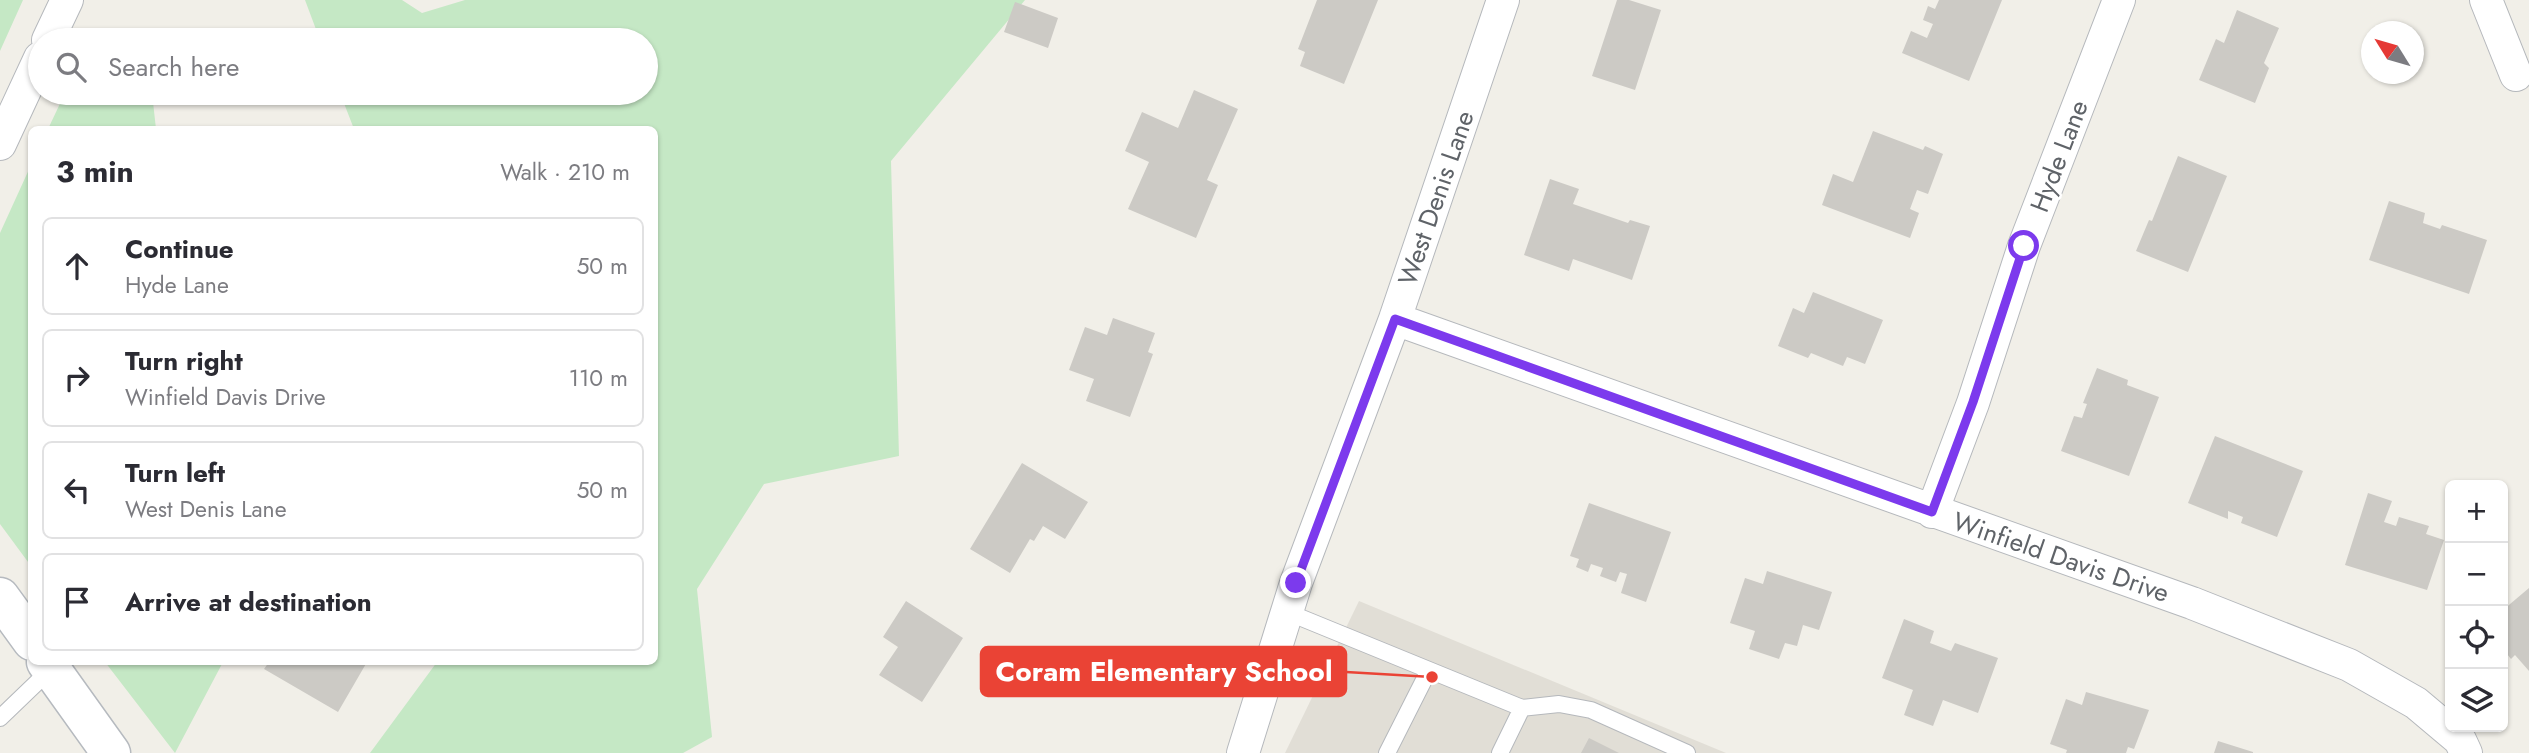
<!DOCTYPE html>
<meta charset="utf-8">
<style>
:root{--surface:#fff;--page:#f2f2f3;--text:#2b2b33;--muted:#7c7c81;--line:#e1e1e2}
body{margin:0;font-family:Jost,sans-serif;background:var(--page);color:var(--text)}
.controls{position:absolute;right:21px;bottom:21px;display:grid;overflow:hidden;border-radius:10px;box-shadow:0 2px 5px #0004}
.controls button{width:63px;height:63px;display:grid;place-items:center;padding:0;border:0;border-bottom:2px solid var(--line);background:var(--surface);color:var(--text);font:35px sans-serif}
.compass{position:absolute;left:2361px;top:21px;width:63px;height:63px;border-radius:50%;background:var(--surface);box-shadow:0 2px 5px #0004;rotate:307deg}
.stop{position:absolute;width:21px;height:21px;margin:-16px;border:5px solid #7c3aed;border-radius:50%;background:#fff}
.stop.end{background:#7c3aed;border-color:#fff;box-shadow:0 2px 7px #0008}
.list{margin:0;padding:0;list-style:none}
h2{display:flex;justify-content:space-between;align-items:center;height:91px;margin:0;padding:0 28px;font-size:30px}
h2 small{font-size:23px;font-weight:400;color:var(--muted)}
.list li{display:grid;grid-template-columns:46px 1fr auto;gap:21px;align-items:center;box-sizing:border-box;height:98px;margin:0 14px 14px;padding:0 14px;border:2px solid var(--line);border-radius:10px}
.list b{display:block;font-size:26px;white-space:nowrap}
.list p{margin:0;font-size:23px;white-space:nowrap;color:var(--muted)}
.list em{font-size:23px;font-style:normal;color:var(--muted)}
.icon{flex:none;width:38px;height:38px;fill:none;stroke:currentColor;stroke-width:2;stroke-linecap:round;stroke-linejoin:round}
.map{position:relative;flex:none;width:2529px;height:753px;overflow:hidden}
.search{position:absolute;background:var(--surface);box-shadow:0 2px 5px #0004;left:28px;top:28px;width:630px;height:77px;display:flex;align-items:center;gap:18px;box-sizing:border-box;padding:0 24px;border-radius:38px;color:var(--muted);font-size:26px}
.panel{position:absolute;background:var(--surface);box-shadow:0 2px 5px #0004;left:28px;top:126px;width:630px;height:539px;border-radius:10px}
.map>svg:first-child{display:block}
.education{fill:#e1ded6}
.green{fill:#c5e8c5}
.building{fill:#cccac5}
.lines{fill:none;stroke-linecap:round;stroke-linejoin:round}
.service-casing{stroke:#b5b8bc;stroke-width:18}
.minor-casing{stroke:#b5b8bc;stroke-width:34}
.secondary-casing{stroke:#b6babf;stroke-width:41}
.service{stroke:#fff;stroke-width:16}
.minor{stroke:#fff;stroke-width:32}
.secondary{stroke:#fff;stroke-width:38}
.route{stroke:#7c3aed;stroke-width:9}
.labels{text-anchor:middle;stroke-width:5;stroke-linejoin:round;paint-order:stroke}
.street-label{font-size:26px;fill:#5f6368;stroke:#fff}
.leader{fill:none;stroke:#ea4335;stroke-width:2.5}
.callout-dot{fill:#ea4335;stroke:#fff;stroke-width:2.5}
.callout{fill:#ea4335;stroke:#ea4335;stroke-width:2.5}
.callout-label{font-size:28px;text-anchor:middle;font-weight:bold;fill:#fff}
</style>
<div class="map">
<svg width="2529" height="753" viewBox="0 0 2529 753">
<rect width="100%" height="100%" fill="#f1efe8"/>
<path class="education" d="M1359,601L1726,753H1285Z"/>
<path class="green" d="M0,0H23L0,51Z
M305,0H402L422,13L465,0H1025L891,161L899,456L764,484L697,589L712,737L683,753H370L437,662H654V130L354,129L340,93H646V40H320Z
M65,93H152L156,129H48Z
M31,165V566L0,524V233Z
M105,662H223L175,753Z"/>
<path class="building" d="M1317,0H1378L1344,84L1300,66L1305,52L1298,49Z
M1617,0H1629L1661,10L1635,90L1592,76Z
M1939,0H2002L1969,81L1902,53L1911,31L1927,38L1933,24L1923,20L1928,6L1935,9Z
M1015,2L1058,18L1048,48L1004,32Z
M2237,10L2279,28L2264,63L2269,68L2255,103L2199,80L2216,39L2224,43Z
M1194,90L1238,109L1207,180L1218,185L1196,238L1128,209L1149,162L1125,151L1142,112L1178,128Z
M1873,131L1923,150L1925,146L1943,154L1928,194L1917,190L1910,209L1919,213L1910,238L1822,205L1833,174L1853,182Z
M2178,156L2227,176L2188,272L2136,251L2149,220L2152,221Z
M1550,179L1579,189L1573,204L1628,223L1630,220L1650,226L1632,280L1573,259L1569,271L1524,255Z
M2389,201L2425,213L2423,223L2440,229L2442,225L2487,240L2469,294L2369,260Z
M1813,292L1883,320L1865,364L1847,357L1843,366L1811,353L1808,358L1778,346L1793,308L1804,313Z
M1113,318L1155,333L1148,352L1153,354L1130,417L1086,401L1094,379L1069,370L1085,327L1107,335Z
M2097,368L2128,380L2127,385L2159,397L2129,476L2061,451L2074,416L2082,418L2087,404L2083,403Z
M2215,436L2303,471L2277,537L2241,523L2243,517L2228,511V519L2188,503Z
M1022,463L1088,502L1065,539L1043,526L1034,541L1030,539L1010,573L970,549Z
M2368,493L2392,501L2384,522L2396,526L2399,517L2429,526L2426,534L2444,540L2427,590L2345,565Z
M1589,503L1671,532L1646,602L1621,593L1627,574L1620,572L1616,582L1600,576L1603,568L1591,564L1588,572L1576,567L1579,559L1570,556Z
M1767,571L1832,592L1819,630L1803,625L1797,646L1785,643L1779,659L1749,649L1755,631L1730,623L1745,578L1763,584Z
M2529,588V671L2515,655L2511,659L2503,649V610Z
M906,601L963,638L922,702L879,675L898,647L883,637Z
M1904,619L1934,631L1930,643L1951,651L1955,643L1998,658L1978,713L1943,700L1933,726L1904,715L1913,690L1882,678Z
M269,662H367L338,712L264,669Z
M2086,692L2149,710L2134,749L2128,747L2126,753H2066L2067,750L2050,744L2066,699L2082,705Z
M1589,738L1619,753H1581Z
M2218,741L2253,752V753H2214Z"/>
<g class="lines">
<defs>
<path id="service" d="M1287,612L1522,708L1500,753
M1522,708L1559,704L1591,710L1687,753
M0,718L51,669
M1387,753L1428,672"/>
<path id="minor" d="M2486,0L2516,75
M48,40L67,0
M0,144L40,58
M1395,319L2192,603L2349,665L2416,703L2460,740L2466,753
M1932,512L1973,403L2024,246L2119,0
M1243,753L1296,583L1395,319L1503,0"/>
<path id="secondary" d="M0,597L32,641
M46,662L111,753"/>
</defs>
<use href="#service" class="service-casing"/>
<use href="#minor" class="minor-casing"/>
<use href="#secondary" class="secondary-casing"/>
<use href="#service" class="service"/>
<use href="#minor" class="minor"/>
<use href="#secondary" class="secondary"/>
</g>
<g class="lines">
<path class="route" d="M1296,583L1395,319L1932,512L1973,402L2024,246"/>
</g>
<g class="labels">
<g class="street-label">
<text transform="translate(2059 156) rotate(-69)" y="9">Hyde Lane</text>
<text transform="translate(1436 198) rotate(-71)" y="9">West Denis Lane</text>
<text transform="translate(2061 557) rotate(19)" y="9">Winfield Davis Drive</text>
</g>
</g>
<path class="leader" d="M1432 677L1346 672"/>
<circle class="callout-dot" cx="1432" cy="677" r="7"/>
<rect class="callout" x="981" y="647" width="365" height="49" rx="7"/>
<g class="callout-label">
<text x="1164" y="681">Coram Elementary School</text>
</g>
</svg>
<div class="controls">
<button>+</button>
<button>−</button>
<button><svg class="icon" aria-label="locate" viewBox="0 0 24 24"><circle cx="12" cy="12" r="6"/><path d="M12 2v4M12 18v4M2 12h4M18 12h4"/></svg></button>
<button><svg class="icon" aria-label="layers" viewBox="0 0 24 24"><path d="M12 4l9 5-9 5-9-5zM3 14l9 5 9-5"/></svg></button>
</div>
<svg class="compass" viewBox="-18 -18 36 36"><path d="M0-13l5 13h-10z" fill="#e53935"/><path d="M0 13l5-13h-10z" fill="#7c7c81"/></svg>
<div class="stop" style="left:2024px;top:246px"></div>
<div class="stop end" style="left:1296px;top:583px"></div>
<div class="search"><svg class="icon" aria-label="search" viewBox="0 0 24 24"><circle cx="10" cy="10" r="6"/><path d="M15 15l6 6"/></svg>Search here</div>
<section class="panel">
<h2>3 min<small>Walk · 210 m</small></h2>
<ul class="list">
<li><svg class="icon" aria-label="ahead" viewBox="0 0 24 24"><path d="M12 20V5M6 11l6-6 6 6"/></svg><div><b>Continue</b><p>Hyde Lane</p></div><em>50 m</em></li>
<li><svg class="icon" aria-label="right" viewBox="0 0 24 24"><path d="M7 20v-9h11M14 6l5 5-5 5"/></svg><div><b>Turn right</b><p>Winfield Davis Drive</p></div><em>110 m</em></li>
<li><svg class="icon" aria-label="left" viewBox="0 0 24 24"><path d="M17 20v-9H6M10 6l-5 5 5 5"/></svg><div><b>Turn left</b><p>West Denis Lane</p></div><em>50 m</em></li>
<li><svg class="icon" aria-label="arrive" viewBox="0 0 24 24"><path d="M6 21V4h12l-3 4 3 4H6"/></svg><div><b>Arrive at destination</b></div></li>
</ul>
</section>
</div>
